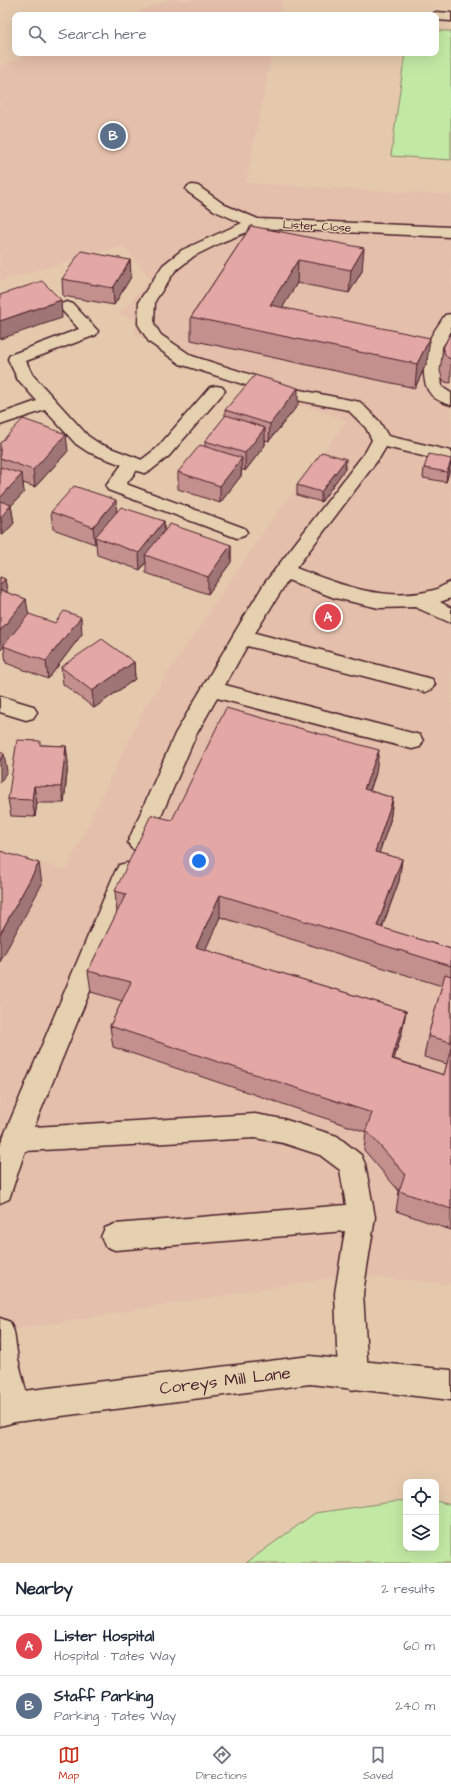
<!DOCTYPE html>
<meta charset="utf-8">
<style>
:root{--surface:#fff;--page:#f6f6f7;--text:#1f2937;--muted:#747a83;--line:#e0e1e3;--accent:#c8321e}
body{margin:0;font-family:"Architects Daughter",sans-serif;background:var(--page);color:var(--text)}
.controls{position:absolute;right:12px;bottom:12px;display:grid;overflow:hidden;border-radius:8px;box-shadow:0 4px 16px #0002}
.controls button{width:36px;height:36px;display:grid;place-items:center;padding:0;border:0;border-bottom:1px solid var(--line);background:var(--surface);color:var(--text);font:20px sans-serif}
.you{position:absolute;left:199px;top:861px;width:14px;height:14px;margin:-10px;border:3px solid #fff;border-radius:50%;background:#1a73e8;box-shadow:0 0 0 6px #1a73e833}
.badge{display:grid;place-items:center;width:26px;height:26px;border-radius:50%;background:var(--accent);color:#fff;font-size:13px;font-weight:700}
.pin{position:absolute;translate:-50% -50%;border:2px solid #fff;box-shadow:0 1px 4px #0006}
.list{margin:0;padding:0;list-style:none}
h2{display:flex;justify-content:space-between;align-items:center;height:52px;margin:0;padding:0 16px;font-size:17px}
h2 small{font-size:13px;font-weight:400;color:var(--muted)}
.list li{display:grid;grid-template-columns:26px 1fr auto;gap:12px;align-items:center;box-sizing:border-box;height:60px;padding:0 16px;border-top:1px solid var(--line)}
.list b{display:block;font-size:15px;white-space:nowrap}
.list p{margin:0;font-size:13px;white-space:nowrap;color:var(--muted)}
.list em{font-size:13px;font-style:normal;color:var(--muted)}
.icon{flex:none;width:22px;height:22px;fill:none;stroke:currentColor;stroke-width:2;stroke-linecap:round;stroke-linejoin:round}
.map{position:relative;flex:none;width:451px;height:1563px;overflow:hidden}
.search{position:absolute;background:var(--surface);box-shadow:0 4px 16px #0002;left:12px;right:12px;top:12px;height:44px;display:flex;align-items:center;gap:10px;box-sizing:border-box;padding:0 14px;border-radius:8px;color:var(--muted);font-size:15px}
.sheet{height:172px;background:var(--surface)}
nav{display:flex;justify-content:space-around;align-items:center;box-sizing:border-box;height:56px;border-top:1px solid var(--line);background:var(--surface);font-size:11px;color:var(--muted)}
nav a{display:grid;justify-items:center;gap:2px}
nav .on{color:var(--accent)}
.map>svg:first-child{display:block}
.built{fill:#e4bfab}
.green{fill:#c2e9a4;stroke:#868468}
.lines{fill:none;stroke-linecap:round;stroke-linejoin:round}
.service-casing{stroke:#4a1f2b;stroke-width:3}
.minor-casing{stroke:#4a1f2b;stroke-width:3}
.tertiary-casing{stroke:#4a1f2b;stroke-width:3}
.service{fill:#e5d1af;fill-rule:evenodd}
.minor{fill:#e5d1af;fill-rule:evenodd}
.tertiary{fill:#e5d1af;fill-rule:evenodd}
.wall{fill:#c3908e;stroke:#4a1f2b;fill-rule:evenodd}
.shaded-wall{fill:#9f7674;stroke:#4a1f2b}
.building{fill:#e3a8a5;stroke:#4a1f2b}
.labels{text-anchor:middle;stroke-width:3;stroke-linejoin:round;paint-order:stroke}
.far-street-label{font-size:12px;fill:#4a1f2b;stroke:#e5d1af}
.near-street-label{font-size:17px;fill:#4a1f2b;stroke:#e5d1af}
</style>
<div class="map">
<svg width="451" height="1563" viewBox="0 0 451 1563">
<rect width="100%" height="100%" fill="#e5c9ad"/>
<filter id="ink" filterUnits="userSpaceOnUse"><feTurbulence type="fractalNoise" baseFrequency=".025" numOctaves="2"/><feDisplacementMap in="SourceGraphic" scale="8" xChannelSelector="R" yChannelSelector="G"/><feConvolveMatrix kernelMatrix="1 2 1 2 8 2 1 2 1" color-interpolation-filters="sRGB"/></filter>
<g filter="url(#ink)">
<path class="built" d="M168,0H283L280,15H130Z
M34,53H272L246,183L451,195V1284L348,1275L0,1332V852L66,870L145,707L267,527L347,420L213,377L134,333L139,320L119,314L151,279L123,246L0,281V66Z"/>
<path class="green" d="M436,31H451V160L391,156L405,53H436Z
M406,1500V1548H436V1501L451,1505V1563H246L315,1513Z"/>
<g class="lines">
<defs>
<path id="service" d="M436,12L451,13V21L436,20V15H430Z
M193,185L198,186L225,205L258,219L451,227V237L257,228L222,242L194,256L175,271L155,301L154,324L161,335L192,356L295,389L360,402L379,421L388,436L451,451V463L386,447L380,457L296,568C341,585 386,603 434,590C440,588 445,584 451,582V598L440,602L451,608V623L415,607L379,608L335,598L288,580L255,633L432,679L435,684L432,689L425,692L247,646L225,685L412,733L420,735L423,741L420,747L412,749L217,698L196,735L150,842L147,848L139,851L131,848L128,842L175,734L235,632L264,584L366,451L372,440L366,428L348,410L286,398L180,364L149,342L138,324L139,301L163,265L182,250L242,223L215,211L188,192L186,189L188,186Z
M67,302L73,304L98,331L96,335L26,361L33,376L30,380L24,381L18,380L8,359L10,355L79,329L59,307L61,304Z
M451,314V333L442,347L441,376L442,387L451,393V405C427,399 423,386 424,363C425,358 424,352 426,348C428,339 440,323 445,315Z
M216,386L222,387L225,391L169,456L150,471L144,473L137,470L126,484L244,528L247,532L244,536L237,538L108,490L106,486L126,459L132,457L138,459L140,461L157,448L210,387Z
M127,863L135,865L139,872L34,1127L255,1114L283,1119L337,1136L361,1155L365,1164L375,1217L363,1293L368,1375L363,1385L353,1390L343,1385L338,1375L335,1293L345,1231L115,1250L105,1246L101,1237L105,1228L115,1224L346,1205L340,1170L320,1155L283,1143L255,1138L25,1151L9,1199L0,1203V1146L2,1140L115,872L119,865Z
M0,1318L10,1322L14,1332L18,1359L30,1407L25,1417L15,1422L5,1417L0,1406Z"/>
<path id="minor" d="M24,371L30,372L88,436L100,444L150,463L153,467L150,471L144,473L138,471L88,452L76,444L45,410L0,425V414L37,401L15,376L18,372Z
M0,696L33,706L37,712L33,718L26,720L0,712Z"/>
<path id="tertiary" d="M310,1356L451,1370V1400L310,1384L15,1422L0,1426V1396L15,1392Z"/>
</defs>
<use href="#service" class="service-casing"/>
<use href="#minor" class="minor-casing"/>
<use href="#tertiary" class="tertiary-casing"/>
<use href="#service" class="service"/>
<use href="#minor" class="minor"/>
<use href="#tertiary" class="tertiary"/>
</g>
<path class="wall" d="M251,226L362,271L349,293L297,283L282,308L427,362L415,388L191,340V317Z
M130,260L131,277L114,305L63,296L62,279Z
M451,332V383L445,382L442,378L440,371L443,348Z
M298,405L269,441L265,440V445L245,471L242,469L241,476L220,503L178,489V472L205,447V441L225,417V410Z
M0,443L68,451L35,487L23,483L24,492L11,506L14,523L3,535L0,534Z
M346,459L345,469L321,502L297,495V485Z
M424,468L450,469L446,482L423,478Z
M51,512H117L164,521V532L231,545V562L208,594L146,573V562L140,570L97,555L96,543L95,544L53,529Z
M0,577L5,579L7,593L26,599L28,616L82,634L48,679L6,663L4,647L0,651Z
M134,662L135,679L94,708L63,684L61,667Z
M41,745L66,746L68,763L64,803H37L35,817L11,816L8,799Z
M376,773L370,791L393,798L390,821L379,853L402,859L399,881L382,928L451,949V1230L396,1211L399,1191L364,1150L366,1132L113,1047L110,1026L122,1001L91,992L88,971L117,913L115,891L172,820ZM220,917L442,986L428,1036L424,1057L447,1064L444,1075L394,1059L402,1032L406,1011L205,950Z"/>
<path class="shaded-wall" d="M364,248L362,271L349,293L351,270Z
M130,260L131,277L114,305L113,288Z
M298,260L297,283L270,329V305Z
M61,300L62,318L0,339V321Z
M430,338L427,362L415,388L417,364Z
M298,388V405L269,441L270,424Z
M265,428V445L245,471V453Z
M66,434L68,451L35,487L33,470Z
M242,458L241,476L220,503V486Z
M346,459L345,469L321,502V492Z
M451,461L450,469L446,482L447,472Z
M22,474L24,492L11,506L14,523L3,535L1,517H0V498Z
M116,500L117,518L95,537L96,543L95,544L93,527Z
M164,521V539L145,555L146,562L140,570L139,553Z
M231,545V562L208,594V577Z
M5,579L8,596L0,605V585Z
M26,599L29,617L3,646L4,647L0,651V631Z
M81,617L82,634L48,679L46,661Z
M134,662L135,679L94,708L92,691Z
M66,746L68,763L64,803L61,787Z
M379,750L376,773L362,812L364,789Z
M4,754L7,771L0,783V761Z
M34,786L37,803L35,817L32,800Z
M393,798L390,821L372,874L375,852Z
M402,859L399,881L376,943L377,926Z
M39,863L42,884L0,962V934Z
M220,895V917L197,969L196,947Z
M406,1011L402,1032L388,1079L392,1059Z"/>
<path class="building" d="M251,226L364,248L351,270L298,260L270,305L430,338L417,364L191,317Z
M81,251L130,260L113,288L62,279Z
M42,281L61,300L0,321V295Z
M451,332V359L448,358L445,354L443,348Z
M255,375L298,388L270,424L225,410Z
M226,415L265,428L245,453L205,441Z
M23,419L66,434L33,470L0,458V443Z
M200,445L242,458L220,486L178,472Z
M322,452L346,459L321,492L297,485Z
M429,454L451,459V461L447,472L424,468Z
M0,467L22,474L0,498Z
M74,486L116,500L93,527L51,512Z
M0,501L11,505L1,517H0Z
M121,507L164,521L139,553L95,537Z
M170,524L231,545L208,577L145,555Z
M0,577L5,579L0,585Z
M0,590L26,599L0,631Z
M64,611L81,617L46,661L3,646L29,614L55,623Z
M102,639L134,662L92,691L61,667Z
M226,708L379,750L364,789L393,798L375,852L402,859L377,926L451,949V966L220,895L196,947L406,1011L392,1059L444,1075L451,1048V1209L399,1191L405,1174L366,1130L372,1113L110,1026L131,982L88,971L126,894L115,891L151,815L172,820Z
M17,740L40,741V745L66,746L61,787L34,786L32,800L8,799Z
M0,752L4,754L0,761Z
M0,851L39,863L0,934Z
M445,974L451,976V1042L428,1036Z"/>
</g>
<g class="labels">
<g class="far-street-label">
<text transform="translate(317 226) rotate(3)" y="4">Lister Close</text>
</g>
<g class="near-street-label">
<text transform="translate(225 1380) rotate(-7)" y="6">Coreys Mill Lane</text>
</g>
</g>
</svg>
<div class="controls">
<button><svg class="icon" aria-label="locate" viewBox="0 0 24 24"><circle cx="12" cy="12" r="6"/><path d="M12 2v4M12 18v4M2 12h4M18 12h4"/></svg></button>
<button><svg class="icon" aria-label="layers" viewBox="0 0 24 24"><path d="M12 4l9 5-9 5-9-5zM3 14l9 5 9-5"/></svg></button>
</div>
<div class="you"></div>
<div class="pin badge" style="left:328px;top:617px;background:#e0444e">A</div>
<div class="pin badge" style="left:113px;top:136px;background:#5c6f8a">B</div>
<div class="search"><svg class="icon" aria-label="search" viewBox="0 0 24 24"><circle cx="10" cy="10" r="6"/><path d="M15 15l6 6"/></svg>Search here</div>
</div>
<section class="sheet">
<h2>Nearby<small>2 results</small></h2>
<ul class="list">
<li><span class="badge" style="background:#e0444e">A</span><div><b>Lister Hospital</b><p>Hospital · Tates Way</p></div><em>60 m</em></li>
<li><span class="badge" style="background:#5c6f8a">B</span><div><b>Staff Parking</b><p>Parking · Tates Way</p></div><em>240 m</em></li>
</ul>
</section>
<nav>
<a class="on"><svg class="icon" aria-label="map" viewBox="0 0 24 24"><path d="M3 6l6-2 6 2 6-2v14l-6 2-6-2-6 2zM9 4v14M15 6v14"/></svg>Map</a>
<a><svg class="icon" aria-label="directions" viewBox="0 0 24 24"><path d="M12 3l9 9-9 9-9-9zM9 14v-3h6M13 9l2 2-2 2"/></svg>Directions</a>
<a><svg class="icon" aria-label="saved" viewBox="0 0 24 24"><path d="M7 4h10v16l-5-4-5 4z"/></svg>Saved</a>
</nav>
